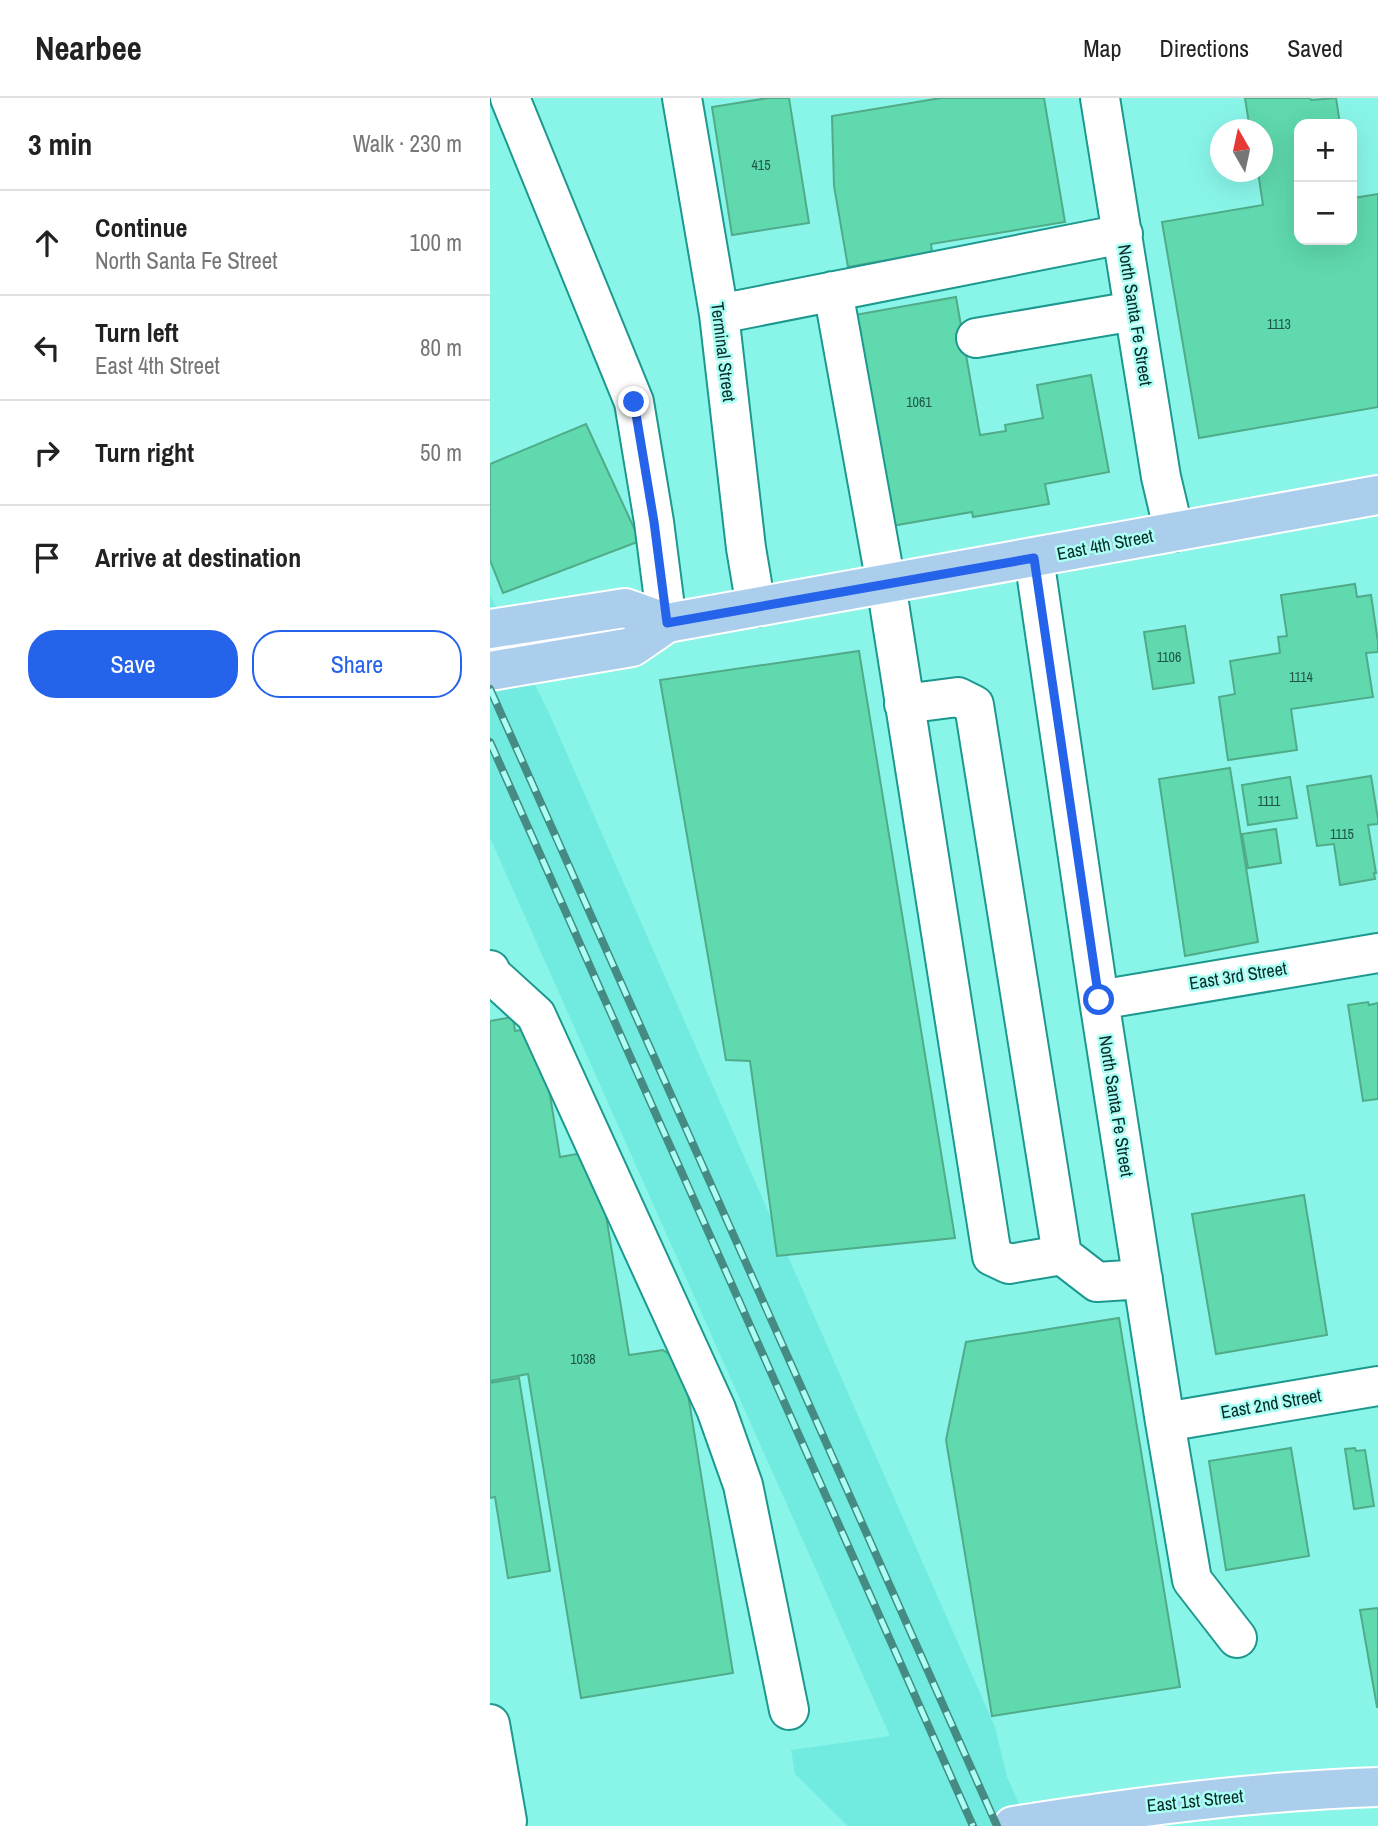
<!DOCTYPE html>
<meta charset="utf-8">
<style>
:root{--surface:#fff;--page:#f6f6f6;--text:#222;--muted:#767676;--line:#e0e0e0;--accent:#2563eb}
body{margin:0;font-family:"Archivo Narrow",sans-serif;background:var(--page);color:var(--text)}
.controls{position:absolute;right:21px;top:21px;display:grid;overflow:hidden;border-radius:14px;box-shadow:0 7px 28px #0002}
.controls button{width:63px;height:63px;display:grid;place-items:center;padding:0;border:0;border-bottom:2px solid var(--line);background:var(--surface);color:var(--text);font:35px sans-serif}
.compass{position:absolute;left:720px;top:21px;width:63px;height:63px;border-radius:50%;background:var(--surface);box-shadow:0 7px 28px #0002;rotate:351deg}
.stop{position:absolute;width:21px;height:21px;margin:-16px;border:5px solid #2563eb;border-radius:50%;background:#fff}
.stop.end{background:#2563eb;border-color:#fff;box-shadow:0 2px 7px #0008}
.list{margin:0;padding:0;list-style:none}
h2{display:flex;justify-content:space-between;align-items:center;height:91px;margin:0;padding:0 28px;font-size:30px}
h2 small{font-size:23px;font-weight:400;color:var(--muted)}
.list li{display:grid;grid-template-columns:46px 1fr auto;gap:21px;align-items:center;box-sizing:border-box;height:105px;padding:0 28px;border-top:2px solid var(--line)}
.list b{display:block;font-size:26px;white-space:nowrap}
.list p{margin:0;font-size:23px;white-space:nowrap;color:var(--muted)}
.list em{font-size:23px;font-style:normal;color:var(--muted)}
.actions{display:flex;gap:14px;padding:21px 28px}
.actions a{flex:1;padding:16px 0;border:2px solid var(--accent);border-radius:28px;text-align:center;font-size:24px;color:var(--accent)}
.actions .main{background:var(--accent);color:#fff}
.icon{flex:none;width:38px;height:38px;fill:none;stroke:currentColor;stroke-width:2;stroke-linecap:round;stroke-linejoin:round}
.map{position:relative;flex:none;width:888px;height:1728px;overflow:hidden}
header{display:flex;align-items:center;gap:42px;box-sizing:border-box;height:98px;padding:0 35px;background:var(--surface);border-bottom:2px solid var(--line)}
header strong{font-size:33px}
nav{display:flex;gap:38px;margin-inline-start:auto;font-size:24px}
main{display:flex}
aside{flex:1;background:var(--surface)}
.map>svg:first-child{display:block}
.built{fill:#71ebdf}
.building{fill:#5fd9ad;stroke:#50ab89;stroke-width:2}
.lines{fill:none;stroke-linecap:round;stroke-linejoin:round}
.minor-casing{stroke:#1d988f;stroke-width:42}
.major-casing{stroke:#fff;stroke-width:42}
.minor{stroke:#fff;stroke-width:38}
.major{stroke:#abceed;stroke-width:38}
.rail-casing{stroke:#458b84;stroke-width:8}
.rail{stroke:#abfef4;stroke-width:5;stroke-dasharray:16;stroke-linecap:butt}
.route{stroke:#2563eb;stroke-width:9}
.labels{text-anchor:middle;stroke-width:5;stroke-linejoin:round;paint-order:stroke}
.number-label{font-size:14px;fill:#1d5649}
.street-label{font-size:18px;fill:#072b28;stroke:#abfef4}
</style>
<header>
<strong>Nearbee</strong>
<nav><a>Map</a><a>Directions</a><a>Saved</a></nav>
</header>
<main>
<aside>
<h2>3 min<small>Walk · 230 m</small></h2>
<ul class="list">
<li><svg class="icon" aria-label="ahead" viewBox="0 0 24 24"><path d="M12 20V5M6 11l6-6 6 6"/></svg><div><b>Continue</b><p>North Santa Fe Street</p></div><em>100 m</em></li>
<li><svg class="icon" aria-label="left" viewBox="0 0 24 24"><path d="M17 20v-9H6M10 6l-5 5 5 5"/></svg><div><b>Turn left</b><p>East 4th Street</p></div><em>80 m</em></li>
<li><svg class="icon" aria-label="right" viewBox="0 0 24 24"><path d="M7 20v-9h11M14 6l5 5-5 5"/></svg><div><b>Turn right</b></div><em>50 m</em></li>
<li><svg class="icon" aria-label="arrive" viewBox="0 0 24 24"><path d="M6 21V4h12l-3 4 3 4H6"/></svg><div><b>Arrive at destination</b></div></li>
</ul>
<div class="actions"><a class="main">Save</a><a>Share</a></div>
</aside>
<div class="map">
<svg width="888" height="1728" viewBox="0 0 888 1728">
<rect width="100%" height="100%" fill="#89f5e9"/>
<path class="built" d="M0,497L59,615L505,1629L517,1679L539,1728H358L305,1676L301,1652L400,1638L0,740Z"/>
<path class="building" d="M278,0H299L319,125L242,137L222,9Z
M451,0H554L575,124L441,146L442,154L358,169L344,88L342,18Z
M755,0H820L821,2L846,0L850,26H809V142H862V92L863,100L888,96V309L709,340L672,124L773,107L768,74H772V32H760Z
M466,199L490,337L516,333L515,327L553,320L547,287L601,277L619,374L555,386L559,406L483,419L482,414L396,429L359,218Z
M96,326L150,443L13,495L0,462V366Z
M865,486L867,499L881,497L888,544V554L876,555L883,599L801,611L807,652L738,662L729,599L745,596L740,563L790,555L788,539L797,538L791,497Z
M695,528L704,585L663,591L654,534Z
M369,553L465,1140L287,1158L260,963L236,962L170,582Z
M740,670L768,844L695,858L669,681Z
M881,678L888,721V726L878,727L886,775H884L885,781L850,787L844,746L827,748L817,688Z
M800,679L807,720L758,727L752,687Z
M786,731L791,765L758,770L752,736Z
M878,904L879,907L888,905V1001L873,1003L858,907Z
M23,919L25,933L49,929L70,1059L92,1055L108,1069L139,1257L173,1252L193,1265L243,1575L91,1600L38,1276L0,1283V923Z
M814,1097L837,1237L726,1256L702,1116Z
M629,1220L690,1589L502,1618L456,1342L476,1244Z
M29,1280L60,1473L18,1480L5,1399L0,1400V1285Z
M801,1350L819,1458L736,1472L719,1363Z
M865,1350L866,1353L875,1352L884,1408L864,1411L855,1351Z
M888,1510V1609H887L870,1512Z"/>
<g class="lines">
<defs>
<path id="minor" d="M20,0L144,304L164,424L177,525
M192,0L229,216L256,450L266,509
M610,0L671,379L684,434
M343,193L396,486L502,1158L519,1166L572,1157L484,607L468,599L414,606
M229,216L633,136
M486,240L644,213
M544,460L609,902L675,1324L702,1482L747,1540
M0,872L2,877L46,917L226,1311L253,1387L299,1612
M609,902L888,855
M572,1157L607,1184L653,1181
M675,1324L888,1288
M0,1626L17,1723"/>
<path id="major" d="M0,531L135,510L177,525
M0,573L142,549L177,525L888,397
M523,1728C644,1709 765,1693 888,1689"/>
</defs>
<use href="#minor" class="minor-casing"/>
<use href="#major" class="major-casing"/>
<use href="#minor" class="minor"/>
<use href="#major" class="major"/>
<defs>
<path id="rail" d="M0,591L507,1728
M0,644L483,1728"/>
</defs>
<use href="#rail" class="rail-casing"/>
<use href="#rail" class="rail"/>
</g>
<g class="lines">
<path class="route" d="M144,304L164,424L177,525L544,460L609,902"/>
</g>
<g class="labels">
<g class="number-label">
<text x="271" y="72">415</text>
<text x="789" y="231">1113</text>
<text x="429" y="309">1061</text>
<text x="679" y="564">1106</text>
<text x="811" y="584">1114</text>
<text x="779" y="708">1111</text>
<text x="852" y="741">1115</text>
<text x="93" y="1266">1038</text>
</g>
<g class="street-label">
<text transform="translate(645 217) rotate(81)" y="6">North Santa Fe Street</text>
<text transform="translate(233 254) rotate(83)" y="6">Terminal Street</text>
<text transform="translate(615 447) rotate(-11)" y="6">East 4th Street</text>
<text transform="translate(748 878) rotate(-9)" y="6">East 3rd Street</text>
<text transform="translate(626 1008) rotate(81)" y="6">North Santa Fe Street</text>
<text transform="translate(781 1306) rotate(-10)" y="6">East 2nd Street</text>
<text transform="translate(705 1703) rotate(-6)" y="6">East 1st Street</text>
</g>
</g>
</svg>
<div class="controls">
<button>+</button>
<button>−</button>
</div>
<svg class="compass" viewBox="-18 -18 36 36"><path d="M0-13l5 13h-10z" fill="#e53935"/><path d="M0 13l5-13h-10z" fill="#767676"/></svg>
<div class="stop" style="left:609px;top:902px"></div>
<div class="stop end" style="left:144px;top:304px"></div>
</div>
</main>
